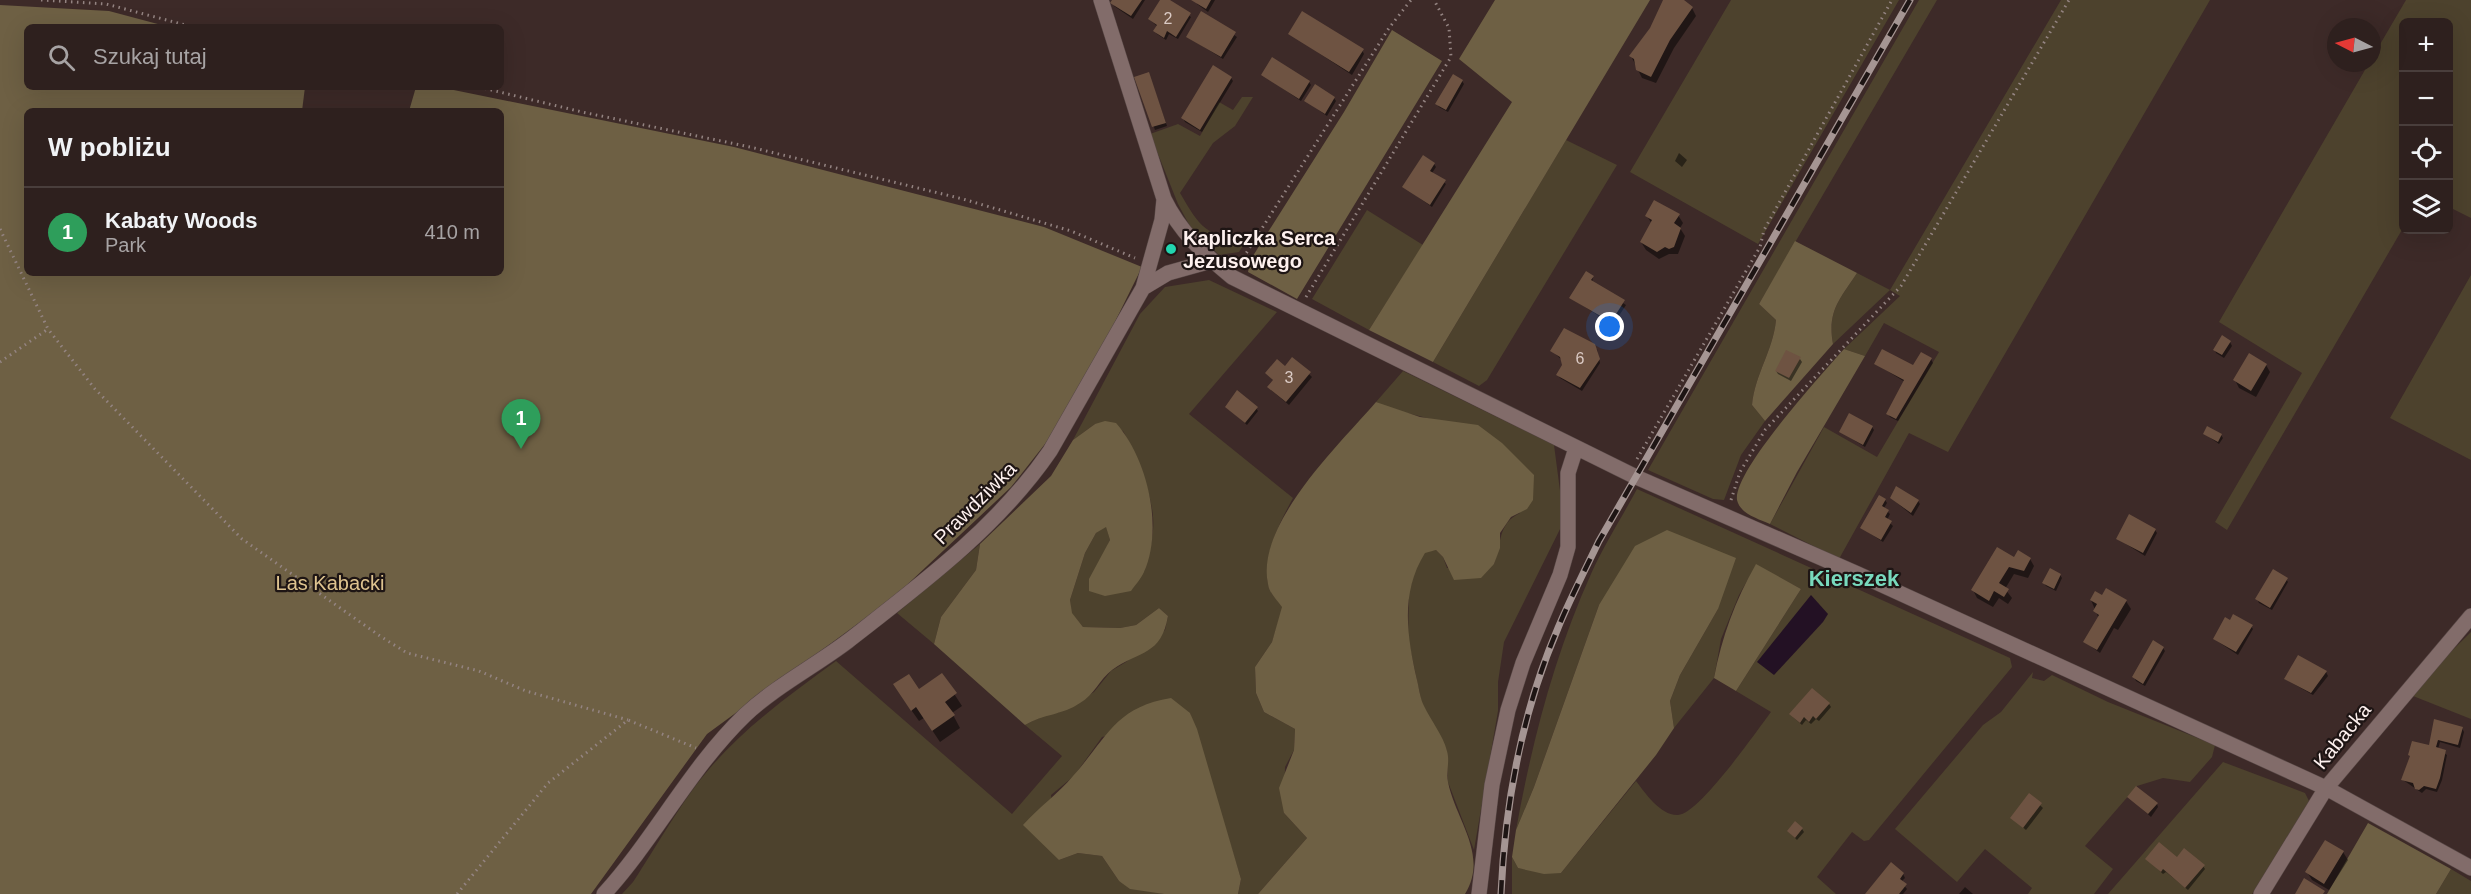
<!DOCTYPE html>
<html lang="pl">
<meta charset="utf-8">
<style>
:root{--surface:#2e201e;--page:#3a2d2b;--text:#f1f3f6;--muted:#a7a3a4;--line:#493e3c;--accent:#22d5af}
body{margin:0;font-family:Helvetica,sans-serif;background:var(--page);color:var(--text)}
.controls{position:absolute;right:18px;top:18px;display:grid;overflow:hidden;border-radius:9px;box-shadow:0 6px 24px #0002}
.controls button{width:54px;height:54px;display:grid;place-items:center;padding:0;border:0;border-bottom:2px solid var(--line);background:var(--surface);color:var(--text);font:30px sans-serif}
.compass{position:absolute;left:2327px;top:18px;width:54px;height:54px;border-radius:50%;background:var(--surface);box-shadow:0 6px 24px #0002;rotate:276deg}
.you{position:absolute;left:1610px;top:327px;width:21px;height:21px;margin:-15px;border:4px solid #fff;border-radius:50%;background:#1a73e8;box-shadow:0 0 0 9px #1a73e833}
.badge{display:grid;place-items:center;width:39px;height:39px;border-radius:50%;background:var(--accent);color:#fff;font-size:20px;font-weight:700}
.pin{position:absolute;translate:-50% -50px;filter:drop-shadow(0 2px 3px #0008)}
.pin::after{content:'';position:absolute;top:32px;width:21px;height:18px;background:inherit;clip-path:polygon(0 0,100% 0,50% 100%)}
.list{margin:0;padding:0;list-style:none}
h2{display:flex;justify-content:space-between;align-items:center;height:78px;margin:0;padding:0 24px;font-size:26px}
h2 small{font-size:20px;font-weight:400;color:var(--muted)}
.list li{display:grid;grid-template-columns:39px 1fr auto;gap:18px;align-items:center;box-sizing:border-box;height:90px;padding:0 24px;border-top:2px solid var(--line)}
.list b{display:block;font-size:22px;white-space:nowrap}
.list p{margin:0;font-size:20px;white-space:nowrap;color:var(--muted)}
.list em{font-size:20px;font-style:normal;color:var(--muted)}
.icon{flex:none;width:33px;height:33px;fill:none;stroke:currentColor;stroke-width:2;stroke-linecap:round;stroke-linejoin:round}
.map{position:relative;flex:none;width:2471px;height:894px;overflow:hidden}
.search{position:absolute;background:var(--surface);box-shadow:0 6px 24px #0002;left:24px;top:24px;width:480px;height:66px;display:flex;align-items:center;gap:15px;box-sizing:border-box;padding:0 21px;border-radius:9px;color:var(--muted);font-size:22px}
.panel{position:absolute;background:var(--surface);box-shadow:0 6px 24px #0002;left:24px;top:108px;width:480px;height:168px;border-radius:9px}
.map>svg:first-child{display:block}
.green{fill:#4d422d}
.forest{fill:#6e6044}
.water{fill:#231124}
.shadow{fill:#0007}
.building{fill:#6e5342}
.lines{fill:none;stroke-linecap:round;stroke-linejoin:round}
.street-casing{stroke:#584846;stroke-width:16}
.path{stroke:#948482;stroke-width:3;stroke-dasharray:1.5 4.5;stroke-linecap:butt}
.street{stroke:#826c6a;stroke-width:15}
.rail-casing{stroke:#a59593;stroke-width:7}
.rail{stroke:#1e1514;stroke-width:4.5;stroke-dasharray:14;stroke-linecap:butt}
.poi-dot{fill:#22d5af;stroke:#1e1514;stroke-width:2}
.labels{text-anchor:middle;stroke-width:4.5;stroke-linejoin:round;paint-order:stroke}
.number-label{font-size:16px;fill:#dacac4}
.poi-label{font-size:20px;font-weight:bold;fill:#fef1ef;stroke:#1e1514;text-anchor:start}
.street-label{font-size:20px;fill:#fef1ef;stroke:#1e1514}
.park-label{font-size:20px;fill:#dec38f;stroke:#1e1514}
.quarter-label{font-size:22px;font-weight:bold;fill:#78d9bd;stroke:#1e1514}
</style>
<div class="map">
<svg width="2471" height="894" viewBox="0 0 2471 894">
<rect width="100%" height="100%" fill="#3d2a28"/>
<path class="green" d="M1731,0H1899L1758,244L1630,172Z
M1919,0H1937L1759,304L1776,320C1773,351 1755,374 1752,405L1765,421L1741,455L1724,500L1713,499L1648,470Z
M2061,0H2210L1948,452L1909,433L1839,559L1770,524L1824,427L1877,457L1939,352L1884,323L1865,356L1844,349L1900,296L1890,290L1833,344C1827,311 1840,299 1857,273L1890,290Z
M2406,0H2471V218L2449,207L2448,22H2404L2403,228L2227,530L2215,522L2302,373L2219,322L2369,63H2372V58Z
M1242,97H1253L1235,126L1213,143L1180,193C1200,227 1206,238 1248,238L1239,252L1219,255L1191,228L1178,204L1150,134L1178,124L1200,136L1219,102L1233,110Z
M1566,140L1617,165L1487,380L1479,386L1433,362Z
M1367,210L1423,245L1369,330L1312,299Z
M2471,275V460L2390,418Z
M1209,280L1277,312L1189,414L1293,498C1280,522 1263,554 1268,583C1269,592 1277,600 1283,607L1272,642L1255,667L1256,693L1264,712L1295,729L1294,750L1285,767L1284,813L1307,838L1258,894H1238L1241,879L1190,713L1102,737L1074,776L1051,795L1059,860L1078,853L1102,856L1119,881L1164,894H622L633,882C657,846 682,800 710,768C746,726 791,694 836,661L1012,814L1062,756L1025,725L1048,713H1058L1094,692L1111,671L1126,662L1165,630L1168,616L1159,608L1136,625L1120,628L1083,627L1071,613L1070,600L1085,553L1096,533L1106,526L1110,540L1102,558L1144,572C1148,558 1152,544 1153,530C1156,501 1137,456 1123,431L1095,424L1073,440L1140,314L1165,287Z
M1403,371L1554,445L1564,521L1504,642L1498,682V711L1474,850L1448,782L1447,751L1422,704L1408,638L1409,591L1416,567L1425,552L1436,550L1443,557L1447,568L1494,564C1502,544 1497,524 1520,513L1435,420L1391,409L1376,402Z
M1637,489L2010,658L2012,667L1869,840L1864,841L1852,832L1817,877L1836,894H1512V857L1518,868L1561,873L1636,781C1645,793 1661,816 1678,815C1699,814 1756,732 1771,712L1736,691L1801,589L1756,565L1739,595L1721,639L1714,678L1674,728L1670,701L1680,675L1718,609L1599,605L1534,787L1516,830C1532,742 1554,656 1591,574C1604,545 1622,517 1637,489Z
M980,544L976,570L941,617L934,644L897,613Z
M2471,632V719L2408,694Z
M2033,672L2032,678L2044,681L2052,675L2108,702L2215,745L2212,757L2190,782L2163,778L2137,786L2085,846L2113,869L2094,894H2028L2032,888L1985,849L1957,882L1895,829L1983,725L2001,712Z
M2223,762L2305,793L2309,801L2252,894H2108Z
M2451,869L2471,881V894H2436Z"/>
<path class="forest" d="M1495,0H1650L1433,362L1369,330L1512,102L1459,59Z
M0,5L109,11L169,27H27V87H305L302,111H27V273H501V111H409L416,87H439L734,147L1044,227L1142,267L1071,411L1011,487L893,598L707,734L591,894H0Z
M1392,30L1442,61L1297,299L1248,272L1251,259L1344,112Z
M1795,241L1857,273C1840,299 1827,311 1833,344L1765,421L1752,405C1755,374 1773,351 1776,320L1759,304Z
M1844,349L1865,356L1797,472L1770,524C1759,519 1740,514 1737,500C1733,471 1823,373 1844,349Z
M1376,402L1420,417L1478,425L1502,443L1534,475L1533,500L1527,509L1511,517L1500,533V548L1494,564L1481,578L1454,580L1443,557L1436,550L1425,553C1400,593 1407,636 1417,680C1419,688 1420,698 1424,706C1431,721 1443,735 1447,751C1450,761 1446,772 1448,782C1456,821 1489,855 1465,894H1258L1307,838L1284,813L1279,788L1294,750L1295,729L1264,712L1256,693L1255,667L1272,642L1282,607C1277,600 1269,593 1268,584C1255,524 1341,443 1376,402Z
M1105,421L1116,423C1147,458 1164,527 1144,572C1141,579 1135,585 1131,591L1105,596L1089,591V579L1110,540L1106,527L1096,533L1085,553L1070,600L1072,613L1083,627L1120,628L1136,625L1159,608L1168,616C1161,656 1140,650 1112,670C1100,679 1094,695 1080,703C1063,715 1043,714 1025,725L934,644L941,617L976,570L980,544L1051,476L1073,440L1095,424Z
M1667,530L1736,558L1718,609L1680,675L1670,701L1674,728L1656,755L1561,873L1544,874L1518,868L1512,857L1516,830L1534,787L1599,605L1635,546Z
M1756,564L1801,589L1736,691L1714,678C1722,636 1735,601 1756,564Z
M1171,698L1190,713L1197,729L1241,879L1238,894H1164L1130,889L1119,881L1102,856L1078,853L1059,860L1023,825C1039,807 1059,793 1073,776C1107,738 1115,707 1171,698Z
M2368,823L2451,869L2436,894H2327Z"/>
<path class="water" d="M1811,595L1828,614L1823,622L1774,675L1757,662Z"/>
<path class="shadow" d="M1113,0H1145L1133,19L1114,6Z
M1162,0H1167L1191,17L1178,39L1169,34L1166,40L1157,34L1155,31L1158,27L1149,19Z
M1196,0H1215L1208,12L1197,4Z
M1676,0H1681L1692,8L1696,16L1674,48L1656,83L1642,78L1631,56Z
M1202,13L1237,37L1223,59L1188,37Z
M1290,34L1362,50L1364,54L1352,75Z
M1263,75L1309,82L1311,85L1301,101Z
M1150,77L1167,126L1155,130L1136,78Z
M1231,78L1233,81L1202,132L1185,122L1183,118Z
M1462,81L1464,84L1448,112L1439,107L1437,104Z
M1334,98L1336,101L1327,116L1306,101Z
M1679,153L1687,160L1682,167L1675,161Z
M1434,164L1436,167L1432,173L1446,184L1432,207L1404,187Z
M1678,215L1683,223L1680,228L1685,236L1678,254H1669L1659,259L1646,250L1641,242L1652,224L1647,216Z
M1593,277L1592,283L1626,305L1613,325L1571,298Z
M2230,342L2232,346L2224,358L2216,353L2215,350Z
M1597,349L1600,363L1582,391L1560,378L1558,375L1564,365L1562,360L1552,351Z
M1293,359L1312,377L1289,405L1271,390L1274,381L1267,374L1285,368Z
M1800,359L1802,362L1791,381L1778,374L1776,371Z
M1931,359L1933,363L1898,421L1890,417L1888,414L1905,382L1876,364L1914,367Z
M2266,365L2270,372L2256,397L2239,388L2235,380Z
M1227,407L1256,408L1258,411L1247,425Z
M1872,427L1874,430L1865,447L1841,432Z
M2205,434L2221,435L2223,438L2219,444Z
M1891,498L1918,501L1920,504L1913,516Z
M1885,500L1887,503L1884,508L1890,514L1887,520L1893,526L1883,542L1862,528Z
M2155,530L2157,533L2145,556L2118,539Z
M2014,559H2030L2034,566L2028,578L2014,574L2005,589L2012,598L2008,604L1999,598L1993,607L1977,598L1973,590Z
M2060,575L2062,578L2056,591L2046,586L2044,583Z
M2286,579L2288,582L2272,610L2259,603L2257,599Z
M2107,590L2126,601L2131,609L2118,630L2114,628L2100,653L2085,642L2099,619L2091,600L2103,597Z
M2251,626L2253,629L2238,655L2214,639Z
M2163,648L2165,651L2145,686L2136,681L2134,677Z
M2326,672L2328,676L2313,695L2285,679Z
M942,675L962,706L952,713L960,728L940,742L924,718L919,721L902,697L919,691Z
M1829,704L1831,707L1819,721L1816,719L1811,724L1806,720L1802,725L1793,717Z
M2435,721L2462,728L2464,732L2460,748L2440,742L2438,749L2447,755L2442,780L2437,792L2426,789L2422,793L2403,780L2430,747Z
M2029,795L2043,808L2026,830L2012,818Z
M2129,797L2157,804L2158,807L2151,817Z
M1802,829L1804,832L1797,840L1789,832Z
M2326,842L2343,852L2348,860L2329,890L2312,880L2307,872Z
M2147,859H2177L2203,866L2205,869L2188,890L2166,872L2163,874Z
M1903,874L1905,878L1901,882L1907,889L1903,894H1867Z
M1965,887L1973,894H1959Z"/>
<path class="building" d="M1112,0H1142L1131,16L1110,3Z
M1160,0H1170L1191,13L1176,37L1167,31L1164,38L1153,31L1157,25L1148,19Z
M1191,0H1211L1206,9Z
M1663,0H1684L1693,7L1670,40L1651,77L1636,70L1634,59L1629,56L1650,28Z
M1201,11L1236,32L1221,57L1186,37Z
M1302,11L1364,49L1349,72L1288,34Z
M1272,57L1310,81L1299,99L1261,75Z
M1213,65L1232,77L1200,130L1181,118Z
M1149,72L1166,123L1152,127L1134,77Z
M1453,74L1463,80L1446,110L1435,104Z
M1315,84L1335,97L1325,114L1304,101Z
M1423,155L1435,163L1430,171L1446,180L1430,205L1402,187Z
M1654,200L1680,214L1674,223L1681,228L1674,247L1669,249L1665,247L1657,252L1640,242L1652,220L1645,216Z
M1586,271L1594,276L1591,280L1625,300L1611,322L1569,298Z
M1564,328L1595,344L1600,359L1580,388L1556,375L1562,365L1560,357L1550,351Z
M2222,335L2231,341L2222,355L2213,350Z
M1882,349L1913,365L1921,352L1932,358L1896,419L1886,414L1904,380L1874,364Z
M1786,350L1801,357L1789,378L1775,371Z
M2249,353L2267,364L2251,391L2233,380Z
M1292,357L1311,372L1286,402L1267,387L1273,380L1265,373L1277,359L1285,366Z
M1237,390L1258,407L1245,423L1225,407Z
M1849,413L1873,426L1863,445L1839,432Z
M2207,426L2222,434L2218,442L2203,434Z
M1896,486L1919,500L1911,513L1890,498Z
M1879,495L1886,499L1882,506L1889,510L1885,517L1892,521L1881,540L1860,528Z
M2129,514L2156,529L2143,553L2116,539Z
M1997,547L2014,557L2018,550L2031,558L2024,571L2009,567L1999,583L2009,589L2004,597L1994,591L1989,601L1971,590Z
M2050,568L2061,574L2054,589L2042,583Z
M2273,569L2288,578L2270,608L2255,599Z
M2106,588L2127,600L2097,650L2083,642L2099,615L2093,611L2097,604L2090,600L2095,591L2102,595Z
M2233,614L2253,625L2236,652L2213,639L2225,617L2230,620Z
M2153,640L2164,647L2143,684L2132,677Z
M2298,655L2327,671L2311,693L2284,679Z
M942,673L957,693L945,702L955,715L932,731L916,707L911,711L893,684L909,674L919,689Z
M1812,688L1830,703L1816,719L1813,716L1809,722L1804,717L1800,723L1789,714Z
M2434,719L2463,727L2458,745L2438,740L2436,747L2446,750L2440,778L2436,789L2424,786L2419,790L2415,789L2413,783L2401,780L2410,756L2408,755L2412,741L2429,745Z
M2136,786L2158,803L2148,814L2127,797Z
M2029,793L2042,803L2023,828L2010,818Z
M1795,821L1803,828L1795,838L1787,831Z
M2325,840L2344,851L2324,884L2305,872Z
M2159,842L2177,857L2184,848L2205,865L2185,888L2163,869L2161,872L2145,859Z
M1891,862L1904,873L1900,879L1907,884L1899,894H1865Z
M2304,878L2325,891L2323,894H2295Z"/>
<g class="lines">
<defs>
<path id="street" d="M1164,199C1180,232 1204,254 1232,277L1636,477L1858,574L2326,788L2471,868
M1143,288L1168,273L1211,261
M604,894C655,838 690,768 745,715C776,686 815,666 848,641C920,585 998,527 1050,451L1143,288L1162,220L1164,199L1101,0
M1479,894L1492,785L1508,710L1523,663L1560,575L1568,547V473L1576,448
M2261,894L2326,788L2471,616"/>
</defs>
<use href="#street" class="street-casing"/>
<path class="path" d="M41,0L106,4L193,27
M479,87L582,112L750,147L963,199L1071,231L1135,258
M0,229L48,329L95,389L242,539L380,636L407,653L479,671L526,691L628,720
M1240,263L1389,28L1411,0
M1306,297L1451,57L1449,28L1434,0
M0,362L48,329
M1637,459L1760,247L1764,230L1892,0
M1731,500L1740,472L1765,430L1901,286L2069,0
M457,894L548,783L628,720L696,748"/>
<use href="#street" class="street"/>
<defs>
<path id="rail" d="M1501,894C1505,804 1522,712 1558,628C1570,599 1585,570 1599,541L1910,0"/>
</defs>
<use href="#rail" class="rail-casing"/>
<use href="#rail" class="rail"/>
</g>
<circle class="poi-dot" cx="1171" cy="249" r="6"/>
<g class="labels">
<g class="number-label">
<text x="1168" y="24">2</text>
<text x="1580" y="364">6</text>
<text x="1289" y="383">3</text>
</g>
<g class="poi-label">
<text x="1183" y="245">Kapliczka Serca<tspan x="1183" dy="23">Jezusowego</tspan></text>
</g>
<g class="street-label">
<text transform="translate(975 503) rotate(-45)" y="7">Prawdziwka</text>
<text transform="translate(2342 736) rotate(-51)" y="7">Kabacka</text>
</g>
<g class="park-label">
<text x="330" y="590">Las Kabacki</text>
</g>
<g class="quarter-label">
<text x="1854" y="586">Kierszek</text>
</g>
</g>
</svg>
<div class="controls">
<button>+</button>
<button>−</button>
<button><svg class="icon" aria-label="locate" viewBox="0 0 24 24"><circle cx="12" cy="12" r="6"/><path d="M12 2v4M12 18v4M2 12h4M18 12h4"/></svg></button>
<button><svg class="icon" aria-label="layers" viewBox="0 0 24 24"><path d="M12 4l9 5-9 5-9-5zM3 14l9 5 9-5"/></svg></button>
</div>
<svg class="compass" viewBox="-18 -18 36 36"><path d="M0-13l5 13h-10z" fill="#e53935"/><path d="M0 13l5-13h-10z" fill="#a7a3a4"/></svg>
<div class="you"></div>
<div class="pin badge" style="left:521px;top:449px;background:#2e9e5b">1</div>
<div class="search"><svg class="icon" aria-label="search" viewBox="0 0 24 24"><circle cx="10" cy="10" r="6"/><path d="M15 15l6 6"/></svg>Szukaj tutaj</div>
<section class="panel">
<h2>W pobliżu<small></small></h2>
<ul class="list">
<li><span class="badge" style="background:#2e9e5b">1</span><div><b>Kabaty Woods</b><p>Park</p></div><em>410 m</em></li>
</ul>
</section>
</div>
